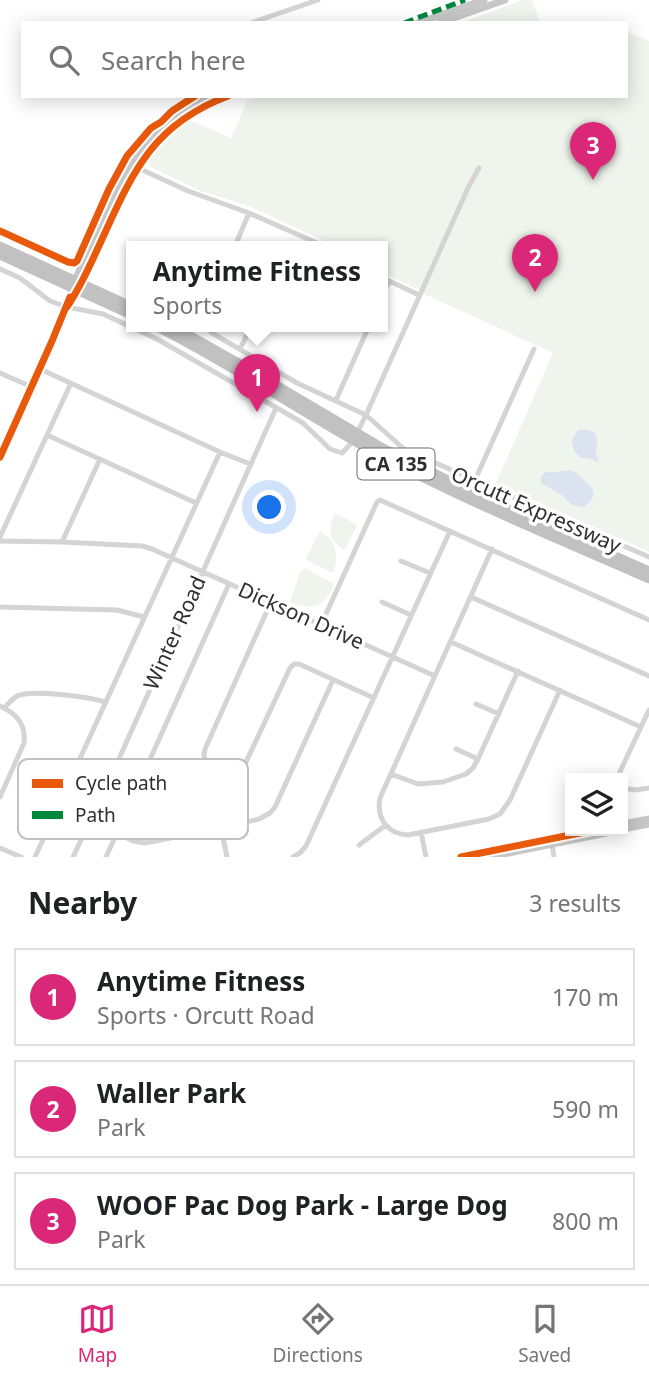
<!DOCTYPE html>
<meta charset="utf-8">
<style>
:root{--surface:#fff;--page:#f2f2f2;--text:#202124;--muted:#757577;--line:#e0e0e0;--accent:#db2777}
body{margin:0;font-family:"Noto Sans",sans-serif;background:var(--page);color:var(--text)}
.controls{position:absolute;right:21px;bottom:21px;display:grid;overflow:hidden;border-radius:0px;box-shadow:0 4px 18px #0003}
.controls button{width:63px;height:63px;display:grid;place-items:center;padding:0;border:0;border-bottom:2px solid var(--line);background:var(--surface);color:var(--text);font:35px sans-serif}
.you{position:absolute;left:270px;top:508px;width:24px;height:24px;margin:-18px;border:5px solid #fff;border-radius:50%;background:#1a73e8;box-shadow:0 0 0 10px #1a73e833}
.badge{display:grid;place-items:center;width:46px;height:46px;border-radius:50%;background:var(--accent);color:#fff;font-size:23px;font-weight:700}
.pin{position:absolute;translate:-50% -58px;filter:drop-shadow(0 2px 4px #0008)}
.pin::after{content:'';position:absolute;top:37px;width:24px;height:21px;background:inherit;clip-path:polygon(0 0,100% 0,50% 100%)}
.popup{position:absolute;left:126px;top:241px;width:262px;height:91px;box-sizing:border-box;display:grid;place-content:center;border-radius:0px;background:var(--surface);filter:drop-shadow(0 2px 5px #0005);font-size:23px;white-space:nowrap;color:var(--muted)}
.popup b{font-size:26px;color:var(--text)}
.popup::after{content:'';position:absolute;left:50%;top:100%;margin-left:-14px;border:14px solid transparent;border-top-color:var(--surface)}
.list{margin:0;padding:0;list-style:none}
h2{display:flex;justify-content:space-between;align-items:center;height:91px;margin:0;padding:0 28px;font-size:30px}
h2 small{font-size:23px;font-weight:400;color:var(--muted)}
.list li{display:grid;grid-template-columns:46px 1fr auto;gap:21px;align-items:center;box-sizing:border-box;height:98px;margin:0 14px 14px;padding:0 14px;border:2px solid var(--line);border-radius:0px}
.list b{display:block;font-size:26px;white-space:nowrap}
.list p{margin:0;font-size:23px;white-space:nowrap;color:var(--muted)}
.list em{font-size:23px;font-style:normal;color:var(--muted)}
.icon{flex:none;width:38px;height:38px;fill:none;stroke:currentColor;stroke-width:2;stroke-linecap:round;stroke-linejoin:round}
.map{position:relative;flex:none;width:649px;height:857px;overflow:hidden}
.search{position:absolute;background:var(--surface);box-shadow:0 4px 18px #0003;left:21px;right:21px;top:21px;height:77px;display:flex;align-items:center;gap:18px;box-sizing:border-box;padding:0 24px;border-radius:0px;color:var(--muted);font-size:26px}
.sheet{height:427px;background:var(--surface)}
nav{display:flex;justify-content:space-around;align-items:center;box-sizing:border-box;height:98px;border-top:2px solid var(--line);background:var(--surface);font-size:19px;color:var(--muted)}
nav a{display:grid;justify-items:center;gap:4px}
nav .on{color:var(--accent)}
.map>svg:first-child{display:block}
.green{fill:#eff5ed}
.water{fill:#dbe3f0}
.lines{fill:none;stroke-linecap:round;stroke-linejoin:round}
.minor{stroke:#d4d4d4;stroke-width:5}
.major{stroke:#c7c7c7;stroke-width:7}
.highway{stroke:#c1c1c1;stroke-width:9}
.quiet{stroke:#00873e;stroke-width:5;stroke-dasharray:10 5;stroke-linecap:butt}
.cycleway-casing{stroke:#fff;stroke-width:11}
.cycleway{stroke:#e8590c;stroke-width:7}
.labels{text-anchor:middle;stroke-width:7;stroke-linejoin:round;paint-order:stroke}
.shield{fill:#fff;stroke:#6d6d6d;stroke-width:2}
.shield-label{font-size:19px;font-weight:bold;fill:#2f2f2f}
.street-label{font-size:21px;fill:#2f2f2f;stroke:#fff}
.key{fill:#fff;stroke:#c1c1c1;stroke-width:2}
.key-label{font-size:19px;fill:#2f2f2f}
</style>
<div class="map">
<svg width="649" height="857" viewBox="0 0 649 857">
<rect width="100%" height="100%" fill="#fff"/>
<path class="green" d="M523,0H532L540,23H460Z
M626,31L649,41V552L496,483L553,353L424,294L417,289L383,273V246H335L249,206L201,191L150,167L148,159L167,137L189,120L231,138L248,100L260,96H626Z
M335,513L357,525L345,550C329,542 327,529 335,513Z
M320,531C336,540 340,556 333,573L308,561L306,558Z
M307,569L334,584C325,608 313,610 290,603L300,571Z"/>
<path class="water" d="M579,430C590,429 599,431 597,445C597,447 595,448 596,450C596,454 598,458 599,462H597L588,458H581C571,451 569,438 579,430Z
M570,470L576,472C585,484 606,491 584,507L572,505L562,495L541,483V476L546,472H555Z"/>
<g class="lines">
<path class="minor" d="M251,23L318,0
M136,167L188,191L249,213L324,246
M235,246L249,213
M0,269L20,278L50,301L67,307L103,314L157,339L303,423L330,449L342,453L353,441L366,415L468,188L479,168
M383,278L419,295
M383,294L389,281
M205,326L212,333L297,383L366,415L404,449L649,557
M240,349L251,326
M40,369L220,452L250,464
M0,373L32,387
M336,400L369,326
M47,435L196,503
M475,480L534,349
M0,537L71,383
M0,541L62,542L142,546L152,549L435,676
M62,542L100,459
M492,549L380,798C376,819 388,834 408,835L489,819L500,814L510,800L560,690
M401,561L430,573
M471,597L649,676
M382,602L411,615
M0,607L117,610L144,617
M321,625L377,502L380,500L649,620
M451,642L641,727
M476,704L499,714
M0,706C17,714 26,724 24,743L0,797
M4,708C8,704 12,699 17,696C31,689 89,697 106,702
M456,749L478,759
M391,774L418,784L443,782L466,774L473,768L478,759L518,671
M72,776L105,790
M617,778L649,710
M141,780L169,791L232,779L240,775L290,668L294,664H299L374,698
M209,783L204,755L205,749L271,602
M623,788L635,790L649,788
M221,828L227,857
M421,832L426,857
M116,833L133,841L145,843L221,828L259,819L270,813L275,807L333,680
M552,844L554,857
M359,845L386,825
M0,848L21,857
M35,857L220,452
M73,857L105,790L276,408
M106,857L229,584
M293,857L300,853L306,846L450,531"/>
<path class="major" d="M418,23L484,0
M439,23L505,0
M81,286C119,206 136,131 228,96
M0,457L67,307L75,280L123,176L138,153L159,129L178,114L209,96
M623,824L649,819
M623,829L649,824
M461,857L590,831
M489,857L616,831"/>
<path class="highway" d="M0,246L131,306
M0,255L131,315
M155,326C231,364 302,413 377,454C465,501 558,539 649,579
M173,326L242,365L381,447L491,501L649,571"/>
<path class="quiet" d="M404,23L465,0"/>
<defs>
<path id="cycleway" d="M0,231L68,262L74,263L77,261L109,189L127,156L151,128L161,122L172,111L195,96
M67,307C79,289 88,270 97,250C130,179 148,126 228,96
M0,457L52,341L70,297
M461,857L590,831"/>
</defs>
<use href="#cycleway" class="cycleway-casing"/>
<use href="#cycleway" class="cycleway"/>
</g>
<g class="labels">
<rect class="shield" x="357.5" y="448.5" width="77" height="31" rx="5"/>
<g class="shield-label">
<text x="396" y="471">CA 135</text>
</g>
<g class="street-label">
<text transform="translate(536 510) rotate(24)" y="7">Orcutt Expressway</text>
<text transform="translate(301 616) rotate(24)" y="7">Dickson Drive</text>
<text transform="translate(175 633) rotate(-66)" y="7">Winter Road</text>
</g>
</g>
<rect x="18" y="759" width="230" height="80" rx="10" class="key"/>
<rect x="32" y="779" width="31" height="9" fill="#e8590c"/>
<rect x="32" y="811" width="31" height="8" fill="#00873e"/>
<g class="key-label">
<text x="75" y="790">Cycle path</text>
<text x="75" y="822">Path</text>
</g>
</svg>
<div class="controls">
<button><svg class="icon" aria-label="layers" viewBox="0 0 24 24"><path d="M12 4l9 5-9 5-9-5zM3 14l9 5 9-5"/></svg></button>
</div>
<div class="you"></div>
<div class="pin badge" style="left:257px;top:412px">1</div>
<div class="popup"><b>Anytime Fitness</b>Sports</div>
<div class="pin badge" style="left:535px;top:292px">2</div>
<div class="pin badge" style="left:593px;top:180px">3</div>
<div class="search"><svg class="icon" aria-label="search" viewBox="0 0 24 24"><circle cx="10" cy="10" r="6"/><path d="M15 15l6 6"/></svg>Search here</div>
</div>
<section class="sheet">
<h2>Nearby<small>3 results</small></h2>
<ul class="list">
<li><span class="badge">1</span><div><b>Anytime Fitness</b><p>Sports · Orcutt Road</p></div><em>170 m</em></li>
<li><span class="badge">2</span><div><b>Waller Park</b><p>Park</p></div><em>590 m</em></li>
<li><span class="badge">3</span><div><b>WOOF Pac Dog Park - Large Dog</b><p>Park</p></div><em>800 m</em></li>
</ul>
</section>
<nav>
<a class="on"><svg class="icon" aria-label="map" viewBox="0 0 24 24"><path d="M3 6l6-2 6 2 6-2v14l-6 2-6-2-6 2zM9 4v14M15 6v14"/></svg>Map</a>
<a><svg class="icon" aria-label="directions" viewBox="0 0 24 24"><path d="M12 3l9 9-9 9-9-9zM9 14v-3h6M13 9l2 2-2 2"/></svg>Directions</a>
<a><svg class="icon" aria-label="saved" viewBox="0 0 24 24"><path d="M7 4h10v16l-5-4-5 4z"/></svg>Saved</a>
</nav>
